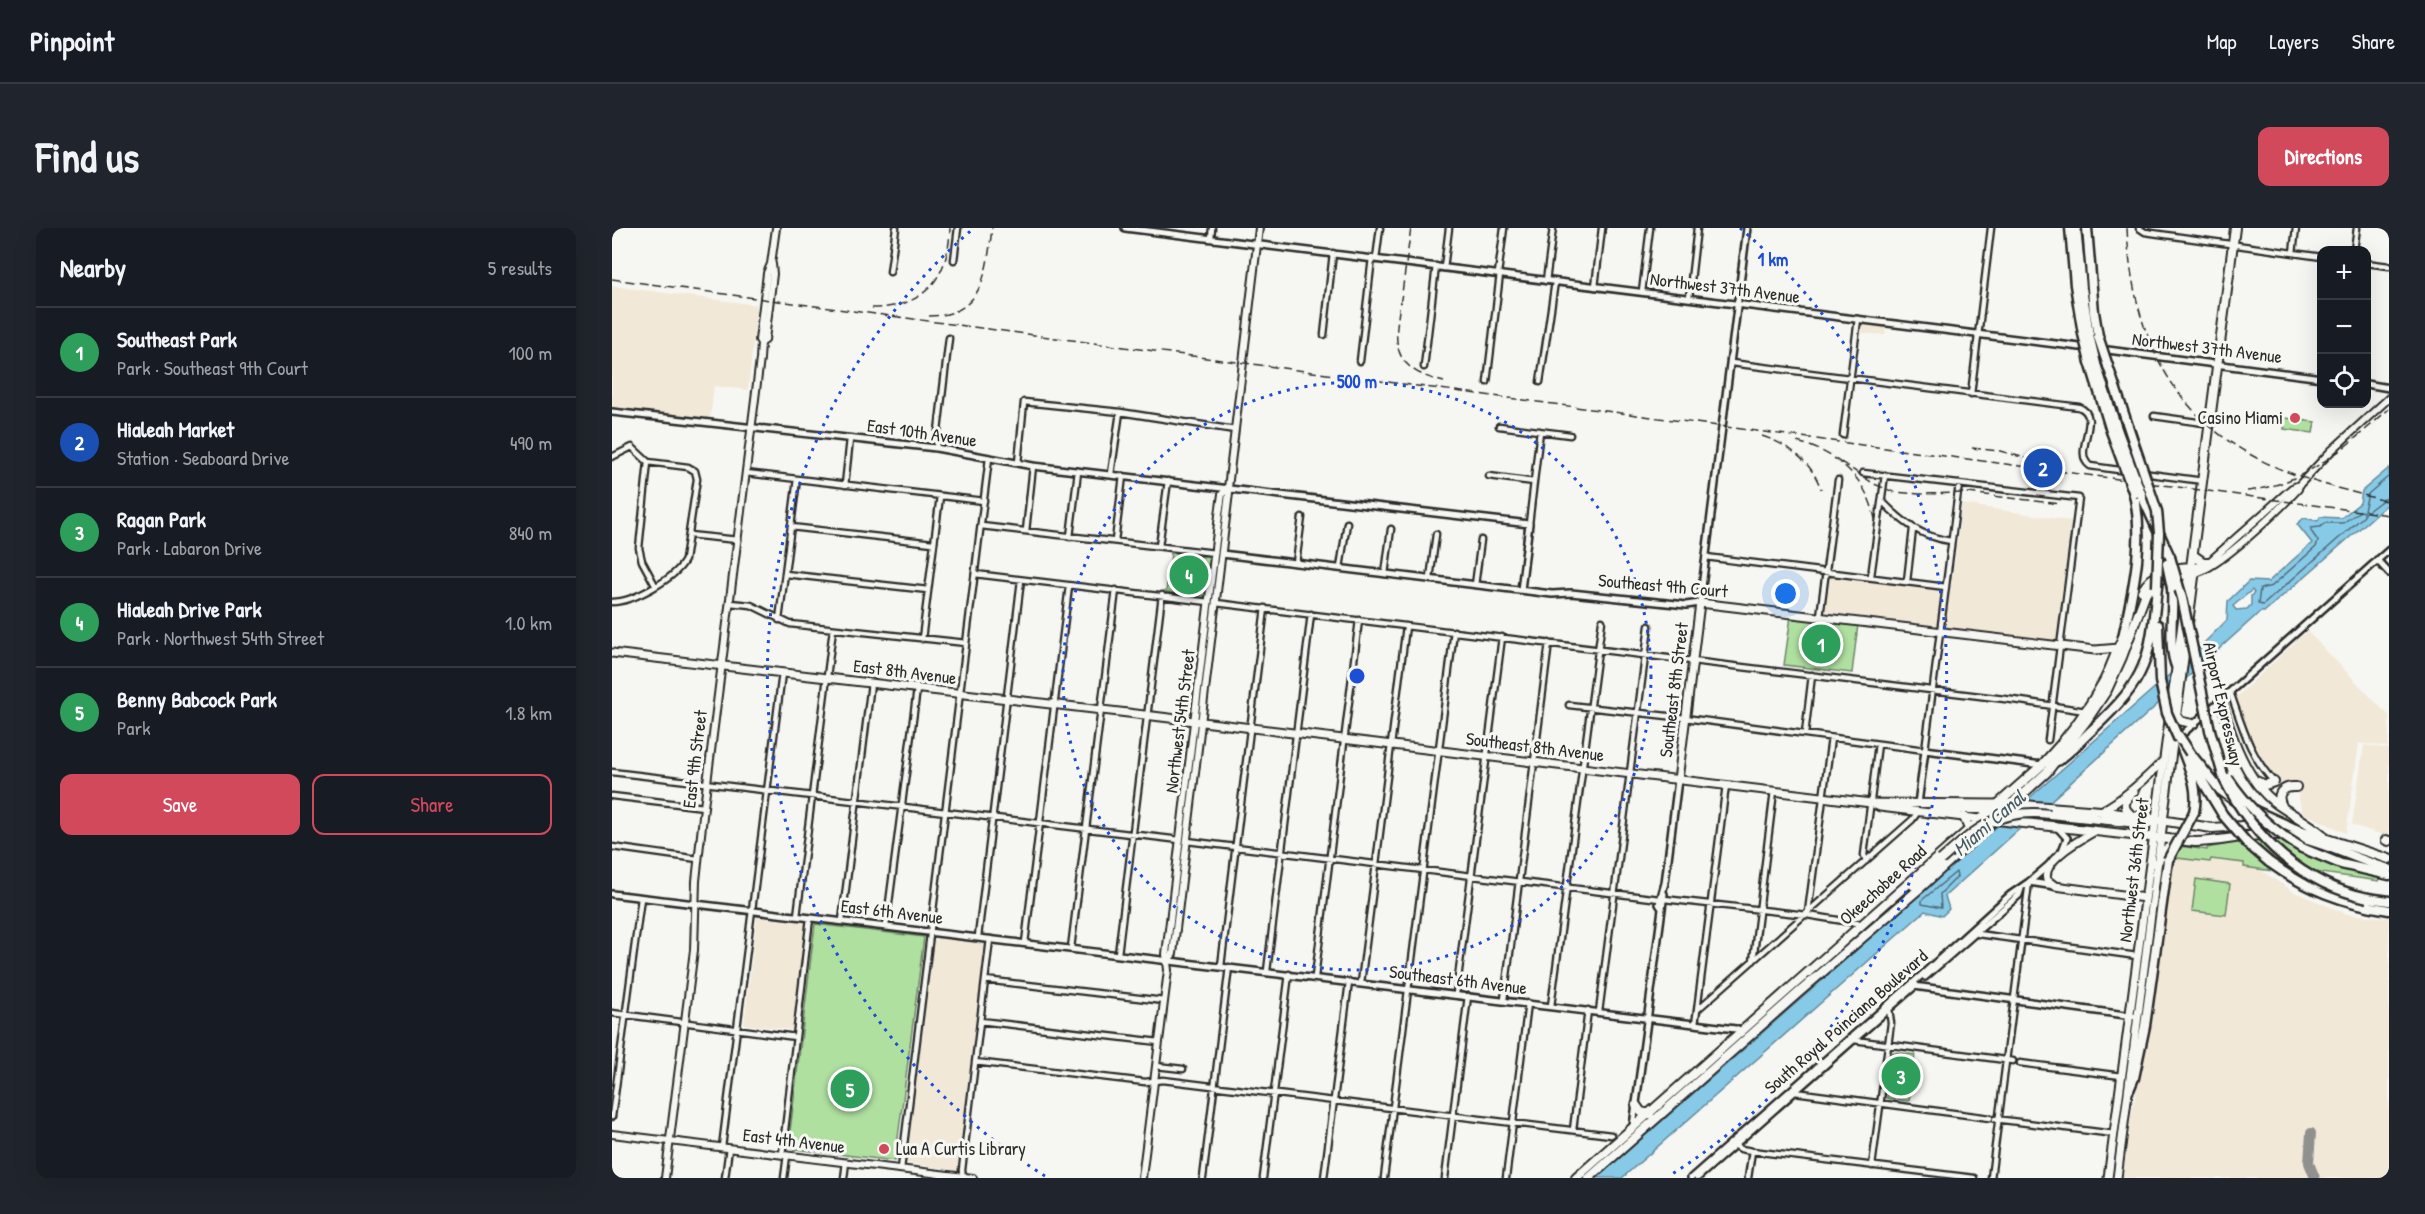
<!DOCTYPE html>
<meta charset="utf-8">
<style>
:root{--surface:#171b24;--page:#20242c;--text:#f1f3f6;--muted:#9ea1a6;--line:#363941;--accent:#d1495b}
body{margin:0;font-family:"Patrick Hand",sans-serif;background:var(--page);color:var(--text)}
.controls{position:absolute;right:18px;top:18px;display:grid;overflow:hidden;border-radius:12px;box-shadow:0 6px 24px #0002}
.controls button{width:54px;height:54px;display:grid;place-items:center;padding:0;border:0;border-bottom:2px solid var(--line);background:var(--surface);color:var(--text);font:30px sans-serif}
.you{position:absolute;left:1174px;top:366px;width:21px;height:21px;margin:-15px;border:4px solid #fff;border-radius:50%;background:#1a73e8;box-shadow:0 0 0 9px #1a73e833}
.badge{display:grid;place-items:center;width:39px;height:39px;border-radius:50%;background:var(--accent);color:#fff;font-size:20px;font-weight:700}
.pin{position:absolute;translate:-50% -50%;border:3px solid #fff;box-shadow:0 2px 6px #0006}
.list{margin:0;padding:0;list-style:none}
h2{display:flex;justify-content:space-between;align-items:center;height:78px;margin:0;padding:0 24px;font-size:26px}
h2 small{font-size:20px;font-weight:400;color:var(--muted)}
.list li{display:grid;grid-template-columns:39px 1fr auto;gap:18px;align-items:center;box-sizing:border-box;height:90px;padding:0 24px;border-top:2px solid var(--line)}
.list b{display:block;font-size:22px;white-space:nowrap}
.list p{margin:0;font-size:20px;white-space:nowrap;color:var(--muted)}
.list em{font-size:20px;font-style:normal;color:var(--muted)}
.actions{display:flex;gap:12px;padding:18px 24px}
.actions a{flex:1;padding:14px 0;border:2px solid var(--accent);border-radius:12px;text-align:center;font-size:21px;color:var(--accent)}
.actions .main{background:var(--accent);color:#fff}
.icon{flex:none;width:33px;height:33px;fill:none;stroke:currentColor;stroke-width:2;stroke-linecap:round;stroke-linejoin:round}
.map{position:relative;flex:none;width:1777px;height:950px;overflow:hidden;border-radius:12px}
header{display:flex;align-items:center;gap:36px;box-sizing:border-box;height:84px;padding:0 30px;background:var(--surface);border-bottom:2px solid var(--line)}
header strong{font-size:28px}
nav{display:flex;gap:33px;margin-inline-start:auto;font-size:21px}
.intro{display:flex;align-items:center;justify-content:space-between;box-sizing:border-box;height:144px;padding:0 36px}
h1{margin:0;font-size:42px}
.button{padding:15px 27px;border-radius:12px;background:var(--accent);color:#fff;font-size:21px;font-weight:700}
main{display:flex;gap:36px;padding:0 36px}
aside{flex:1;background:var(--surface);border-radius:12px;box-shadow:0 6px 24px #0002}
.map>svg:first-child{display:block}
.built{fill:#f1e8d7}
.green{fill:#afe0a0;stroke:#6d8666;stroke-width:1.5}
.water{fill:#87cae8;stroke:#628a9c;stroke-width:1.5;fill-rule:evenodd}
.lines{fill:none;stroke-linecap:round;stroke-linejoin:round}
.shore{stroke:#506b77;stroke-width:1.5}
.taxiway{stroke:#90908e;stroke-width:10}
.minor-casing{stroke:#2b2b2b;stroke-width:9}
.tertiary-casing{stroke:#2b2b2b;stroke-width:10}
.secondary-casing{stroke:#2b2b2b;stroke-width:10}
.primary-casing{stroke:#2b2b2b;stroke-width:11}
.trunk-casing{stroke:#2b2b2b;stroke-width:12}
.motorway-casing{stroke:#2b2b2b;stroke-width:13}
.minor{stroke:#f6f6f2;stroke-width:4.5}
.tertiary{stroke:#f6f6f2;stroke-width:5}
.secondary{stroke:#f6f6f2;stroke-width:6}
.primary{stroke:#f6f6f2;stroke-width:7}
.trunk{stroke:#f6f6f2;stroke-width:8}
.motorway{stroke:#f6f6f2;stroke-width:8}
.rail{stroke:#2b2b2b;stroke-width:1.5;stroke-dasharray:9 4.5;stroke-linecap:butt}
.trunk-bridge-casing{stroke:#2b2b2b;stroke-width:12;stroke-linecap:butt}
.motorway-bridge-casing{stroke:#2b2b2b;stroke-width:13;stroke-linecap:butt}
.trunk-bridge{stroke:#f6f6f2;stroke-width:8}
.motorway-bridge{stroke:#f6f6f2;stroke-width:8}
.ring{fill:none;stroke:#1d4ed8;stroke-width:3;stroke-dasharray:3 6}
.poi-dot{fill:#d1495b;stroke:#f6f6f2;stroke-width:2}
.labels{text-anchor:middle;stroke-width:6;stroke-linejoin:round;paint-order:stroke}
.street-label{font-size:18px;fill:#2b2b2b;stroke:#f6f6f2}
.poi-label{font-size:18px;fill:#2b2b2b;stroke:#f6f6f2;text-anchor:end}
.water-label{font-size:20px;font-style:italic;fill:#475b64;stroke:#f6f6f2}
.centre{fill:#1d4ed8;stroke:#f6f6f2;stroke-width:3}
.ring-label{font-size:18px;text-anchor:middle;font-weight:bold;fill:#1d4ed8;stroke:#f6f6f2;stroke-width:6;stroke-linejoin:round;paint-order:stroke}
</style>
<header>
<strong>Pinpoint</strong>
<nav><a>Map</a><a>Layers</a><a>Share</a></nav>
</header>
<div class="intro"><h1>Find us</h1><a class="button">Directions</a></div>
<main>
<aside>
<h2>Nearby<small>5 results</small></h2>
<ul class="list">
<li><span class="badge" style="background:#2e9e5b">1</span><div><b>Southeast Park</b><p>Park · Southeast 9th Court</p></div><em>100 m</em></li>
<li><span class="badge" style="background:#1a4fb4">2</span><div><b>Hialeah Market</b><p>Station · Seaboard Drive</p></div><em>490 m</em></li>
<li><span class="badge" style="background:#2e9e5b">3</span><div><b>Ragan Park</b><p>Park · Labaron Drive</p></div><em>840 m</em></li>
<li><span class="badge" style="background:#2e9e5b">4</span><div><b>Hialeah Drive Park</b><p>Park · Northwest 54th Street</p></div><em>1.0 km</em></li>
<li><span class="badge" style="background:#2e9e5b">5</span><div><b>Benny Babcock Park</b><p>Park</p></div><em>1.8 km</em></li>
</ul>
<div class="actions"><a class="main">Save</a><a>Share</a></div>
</aside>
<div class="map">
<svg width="1777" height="950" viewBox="0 0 1777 950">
<rect width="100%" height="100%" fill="#f6f6f2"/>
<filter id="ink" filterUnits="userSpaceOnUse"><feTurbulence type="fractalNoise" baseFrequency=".0167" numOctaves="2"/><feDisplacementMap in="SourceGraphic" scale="12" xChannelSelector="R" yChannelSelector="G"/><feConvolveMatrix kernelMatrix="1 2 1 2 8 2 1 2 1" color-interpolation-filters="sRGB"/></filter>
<g filter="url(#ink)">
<path class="built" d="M0,58L145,77L136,162L102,158L98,190L0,181Z
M1253,96L1274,99L1273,107L1249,105L1250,99Z
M1350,276L1459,293L1444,412L1211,384L1217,347L1339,362Z
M1695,403L1777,488L1776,519L1747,515L1734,605L1690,584L1684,557L1654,553L1632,515L1617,476Z
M1752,517L1777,521V609L1740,597Z
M1563,622L1636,634L1682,664L1735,686L1777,690V950H1511L1519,888L1537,807L1558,646Z
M145,689L203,696L190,803L132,796Z
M325,710L373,715L345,943L294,935L322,713Z"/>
<path class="green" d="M1673,190L1703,194L1701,205L1672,201Z
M559,325L600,330L595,368L554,364Z
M1179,388L1246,396L1240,445L1172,437Z
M1641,611L1679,613L1769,642L1767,653L1674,640L1661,643L1632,639V635L1599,631L1598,634L1565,630L1567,618L1595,622V620Z
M1584,651L1618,656L1614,687L1580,683Z
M203,696L312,709L283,933L176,920Z
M1281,824L1303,827L1297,873L1275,870Z"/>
<path class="water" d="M1777,240V275L1652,384H1648L1333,668L1337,681L1330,688L1313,683L1010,950H985L1581,426L1615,392L1616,373L1637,353L1656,354L1700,315L1685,296L1692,290L1706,293L1708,289L1729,290L1748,275L1750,263ZM1640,362L1642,365L1639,368V377L1635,381L1624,382L1621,378Z"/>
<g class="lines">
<path class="shore" d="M1777,248L1756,266L1752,282L1756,283L1772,271L1777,270
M1748,283L1752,284V288L1651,377L1646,376L1648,361L1660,358L1704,319L1706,313L1699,303V300L1708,299L1713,295H1731Z
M1344,644L1345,649L1328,666L1329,680L1310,676V672Z"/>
<path class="taxiway" d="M1699,905L1697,935L1703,950"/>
<defs>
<path id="minor" d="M1527,0L1533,4L1710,29
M599,10L600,0
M1742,22L1745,0
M1681,25L1684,0
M764,31L768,0
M342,32L346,0
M1754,35L1777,38
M832,40L837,0
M278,44L284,0
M886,46L892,0
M934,53L941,0
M983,59L990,0
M1030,64L1038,0
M1077,70L1085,0
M712,107L721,25
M748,133L760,30
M1119,135L1467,179C1492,189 1459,224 1478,238L1514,243
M812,139L824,38
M875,154L888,46
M928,154L943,54
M1359,166L1379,0
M1542,188L1599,196
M887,198L958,207
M1231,207L1246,91
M324,220L337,110
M0,229L20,219L36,234L27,320L30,333L43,357
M406,235L412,174L508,184L623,202
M134,245L372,273
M1251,245L1467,270L1436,512
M1531,245L1591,253
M499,246L508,184
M877,248L922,254
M233,257L238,211
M1270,273C1290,294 1309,309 1339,313
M917,296L928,203
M369,298L603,325
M179,299L321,315
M414,303L421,238
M77,307L126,312
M458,309L466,243
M503,313L511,248
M547,318L556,253
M1094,329L1334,359
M684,335L690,289
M728,340L735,295
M173,346L316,362
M363,346L597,374
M773,346L779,301
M1259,348L1273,247
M818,351L824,306
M1295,353L1301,301
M863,357L869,312
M0,374C21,374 63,351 73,332L85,251L83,243L76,239L36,234
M118,375L139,377L178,396L354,415
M604,375L1409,473L1474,483
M1208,388L1226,252
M167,392L185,251
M310,411L328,268
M1618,464C1630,497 1637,527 1662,554
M957,477L1073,490L1313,522L1347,256
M1193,506L1200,447
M0,544L568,612
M0,568L92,579
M575,613L1048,671
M0,619L86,631
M1254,633L1252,627L1266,516
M1052,671L1195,687L1250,696
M1196,684L1219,510
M185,688L221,401
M230,693L259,455
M274,698L305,461
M1363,704L1366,706L1525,728
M366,709L409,352
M413,715L457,358
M459,720L504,362
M506,726L550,367
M1141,733L1162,563
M609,738L653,380
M655,743L699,386
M703,749L747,392
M373,752L552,773
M749,755L794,398
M844,766L890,409
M892,772L937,415
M939,778L990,393
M1085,782L1114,557
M987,784L1037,398
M0,785L184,809
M368,793L547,814
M1083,796L1085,782L1300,592L1306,584
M1242,812L1401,833
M363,834L533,854L551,852L999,907
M1408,835L1510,848
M544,838L571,841
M1183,864L1378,890
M0,889L29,670
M1383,891L1502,906
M961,902L976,782
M1122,917L1129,921L1140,923L1362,950
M110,919L170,445
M170,927L198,690
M1260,938L1279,795L1277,781
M289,941L377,230
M113,950L117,920
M172,950L175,927
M232,950L234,934
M351,950L350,942L378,711
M591,950L617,739
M651,950L677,746
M712,950L737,754
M772,950L842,403
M833,950L856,768
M894,950L916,775
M1136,950L1140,923
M1379,950L1417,654"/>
<path id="tertiary" d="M513,0L1476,120
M1488,121L1710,150
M1754,156L1777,160
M0,184L324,220L421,238L917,296L909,362
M610,326L940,366L959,365L1074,377L1088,375L1135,0
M1765,332L1777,345
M1566,510L1777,322
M1306,576L1313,522L1430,537
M1445,599L1455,610L1450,623
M1417,654L1443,658
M0,666L1132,802
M1049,679L1047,676L1053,655L1066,552
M1313,749L1407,667L1409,661
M1302,758L1521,788
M1021,898L1052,666L1051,664
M1079,950L1311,746L1398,667L1417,654L1438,636
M1085,950L1304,757"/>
<path id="secondary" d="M149,115L153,112L161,46L160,36
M1579,339L1590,338L1597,334L1680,260L1687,257
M1583,345C1606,341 1668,281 1686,261L1687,257L1719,223L1777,170
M556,732L561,726L617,265L616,260L647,0
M0,906L361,950
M53,950L82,722L84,653L92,579L148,131L149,115L147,112L155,45L159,36L164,0
M530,950L556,742L554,726L607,287L610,266L616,260"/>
<path id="primary" d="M0,425L516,485L1259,575L1385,576
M1564,487L1569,493L1582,496
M1066,552L1088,375L1483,422L1507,420
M1259,575L1268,579L1368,591
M1489,583C1508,574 1536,549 1550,534
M1520,587C1509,579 1513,572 1522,564
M1483,603C1468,612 1429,632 1435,652L1443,658L1533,670
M1496,950L1577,343
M1505,950L1583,345"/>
<path id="trunk" d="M1581,327L1591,334H1597
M1530,363C1541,344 1558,340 1579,339
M1609,472C1618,506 1635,555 1665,576C1679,586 1697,595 1711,607
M1644,553L1653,557L1662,554
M1398,576L1489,583L1600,600L1660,596
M1670,578C1663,565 1672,558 1684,559
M1318,585L1323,581H1379L1399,577
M1438,586L1535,596L1543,592
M1352,589L1357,601
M1385,592L1583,614C1612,614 1641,604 1671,607C1707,611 1742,631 1777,641
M1675,598L1777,631
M1774,612L1777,613
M1544,636L1553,622L1568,613
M1301,657L1329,632
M1024,877L1029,884L1038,886
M964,950L1430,537C1454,512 1475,484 1492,453C1500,437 1505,420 1513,405
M977,950L1185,766L1307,661L1435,544L1475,492L1495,462L1510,429L1534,365L1550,350L1583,345L1579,339L1623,0"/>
<path id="motorway" d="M1458,0L1463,57L1471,106
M1464,0L1470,60L1477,107
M1475,0L1482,84L1486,108
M1478,134L1499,203
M1484,136L1506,204
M1496,138L1521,213
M1530,268L1558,329
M1560,360C1562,383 1555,420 1565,440
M1546,397L1548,453
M1511,409C1521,362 1533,315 1522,266
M1598,502L1612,551
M1567,512C1575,537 1588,557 1582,584
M1578,525L1608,562L1626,575
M1445,533C1458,525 1469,512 1480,502C1536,450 1538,432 1545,359
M1579,534L1611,587
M1641,582L1679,599
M1690,620L1729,636L1777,647
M1657,634C1694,661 1731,675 1777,682
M1756,670L1777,673
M1517,862L1522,850L1533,798L1556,632"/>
</defs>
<use href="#minor" class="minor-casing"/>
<use href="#tertiary" class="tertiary-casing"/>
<use href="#secondary" class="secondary-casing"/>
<use href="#primary" class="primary-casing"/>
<use href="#trunk" class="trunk-casing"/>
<use href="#motorway" class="motorway-casing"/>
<use href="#minor" class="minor"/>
<use href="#tertiary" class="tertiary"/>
<use href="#secondary" class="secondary"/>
<use href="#primary" class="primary"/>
<use href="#trunk" class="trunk"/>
<use href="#motorway" class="motorway"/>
<path class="rail" d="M799,0C796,22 793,43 790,65C782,112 775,140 832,154
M1515,0C1520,105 1558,191 1659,237C1696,254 1738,263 1777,274
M0,51L1777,287
M260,80C312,80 337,50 338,0
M317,88C372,88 375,42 380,0
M1150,208C1177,217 1199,233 1209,261
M1185,214C1224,224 1255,250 1263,291
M1360,220L1388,223L1417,231
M1229,234L1262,256L1282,264L1307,266L1356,265L1449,276
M1635,263C1694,256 1735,218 1777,181"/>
<defs>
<path id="trunk-bridge" d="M1329,632C1365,600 1386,580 1438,586"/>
<path id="motorway-bridge" d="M1471,106L1478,134
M1477,107L1484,136
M1486,108L1496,138
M1499,203L1522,266
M1506,204L1530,268
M1521,213L1545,283L1547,305L1545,359
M1558,329L1570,370L1598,502
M1555,336L1560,360
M1548,453L1555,485L1567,512
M1567,508L1578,525
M1616,550C1636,580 1659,602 1690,620
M1612,551C1642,611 1690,656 1756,670
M1611,587L1635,615L1657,634
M1556,632L1582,584"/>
</defs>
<use href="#trunk-bridge" class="trunk-bridge-casing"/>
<use href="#motorway-bridge" class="motorway-bridge-casing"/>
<use href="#trunk-bridge" class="trunk-bridge"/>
<use href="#motorway-bridge" class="motorway-bridge"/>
</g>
</g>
<g class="ring">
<circle cx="745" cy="448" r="294"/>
<path d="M433 948A589 589 0 0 1 362 0M1128 0A589 589 0 0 1 1057 948"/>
</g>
<g class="poi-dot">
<circle cx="1683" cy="190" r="6"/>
<circle cx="272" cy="921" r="6"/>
</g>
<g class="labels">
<g class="street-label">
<text transform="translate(1113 60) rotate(7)" y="6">Northwest 37th Avenue</text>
<text transform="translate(1595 120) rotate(7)" y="6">Northwest 37th Avenue</text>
<text transform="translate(310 205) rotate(8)" y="6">East 10th Avenue</text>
<text transform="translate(1051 358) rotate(5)" y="6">Southeast 9th Court</text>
<text transform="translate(293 444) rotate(7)" y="6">East 8th Avenue</text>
<text transform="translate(1062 462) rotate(-83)" y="6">Southeast 8th Street</text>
<text transform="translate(1611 476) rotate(77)" y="6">Airport Expressway</text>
<text transform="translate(568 493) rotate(-83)" y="6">Northwest 54th Street</text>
<text transform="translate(923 519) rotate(7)" y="6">Southeast 8th Avenue</text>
<text transform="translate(83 531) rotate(-83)" y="6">East 9th Street</text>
<text transform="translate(1522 642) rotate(-83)" y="6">Northwest 36th Street</text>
<text transform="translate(1271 657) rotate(-42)" y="6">Okeechobee Road</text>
<text transform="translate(280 684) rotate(7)" y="6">East 6th Avenue</text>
<text transform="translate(846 752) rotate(7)" y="6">Southeast 6th Avenue</text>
<text transform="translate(1234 794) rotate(-41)" y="6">South Royal Poinciana Boulevard</text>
<text transform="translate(182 913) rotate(7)" y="6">East 4th Avenue</text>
</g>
<g class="poi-label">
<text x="1671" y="196">Casino Miami</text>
<text x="284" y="927" text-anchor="start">Lua A Curtis Library</text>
</g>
<g class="water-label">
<text transform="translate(1377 595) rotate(-41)" y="7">Miami Canal</text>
</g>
</g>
<circle cx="745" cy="448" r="9" class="centre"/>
<g class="ring-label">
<text x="1161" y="38">1 km</text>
<text x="745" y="160">500 m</text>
</g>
</svg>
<div class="controls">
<button>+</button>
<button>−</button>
<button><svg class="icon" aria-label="locate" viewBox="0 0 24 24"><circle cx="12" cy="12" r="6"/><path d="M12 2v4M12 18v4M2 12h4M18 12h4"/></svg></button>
</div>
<div class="you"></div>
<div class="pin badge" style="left:1209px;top:416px;background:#2e9e5b">1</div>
<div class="pin badge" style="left:1431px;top:240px;background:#1a4fb4">2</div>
<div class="pin badge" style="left:1289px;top:848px;background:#2e9e5b">3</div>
<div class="pin badge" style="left:577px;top:347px;background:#2e9e5b">4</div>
<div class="pin badge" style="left:238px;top:861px;background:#2e9e5b">5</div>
</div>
</main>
